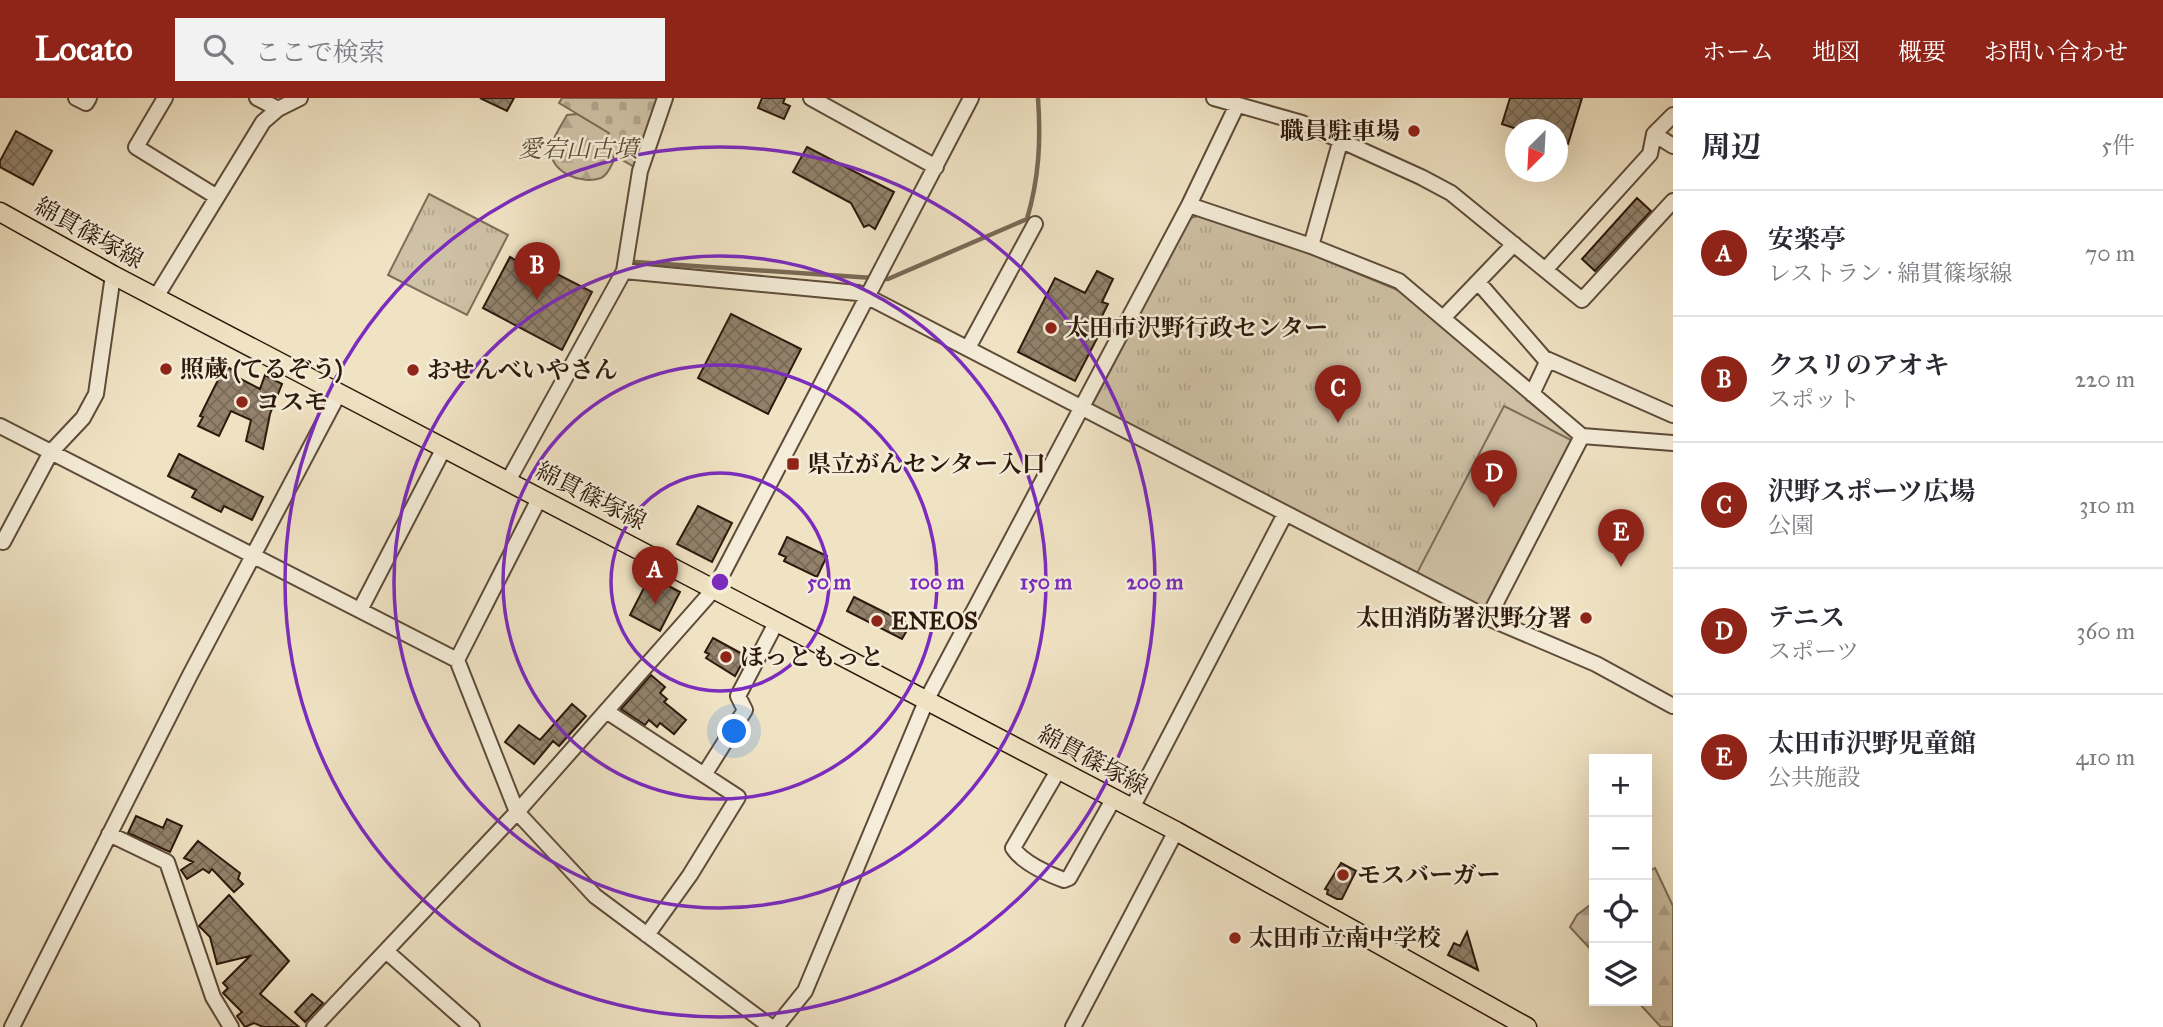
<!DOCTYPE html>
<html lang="ja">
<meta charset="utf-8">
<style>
:root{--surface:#fff;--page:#f2f2f3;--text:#2b2b33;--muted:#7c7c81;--line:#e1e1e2;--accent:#8f2418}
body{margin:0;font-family:"IM FELL Great Primer","Noto Serif JP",serif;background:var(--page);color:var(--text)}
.controls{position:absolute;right:21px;bottom:21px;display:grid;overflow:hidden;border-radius:0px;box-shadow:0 7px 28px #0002}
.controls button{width:63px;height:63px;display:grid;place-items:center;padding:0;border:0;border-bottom:2px solid var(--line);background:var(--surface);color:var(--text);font:35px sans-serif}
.compass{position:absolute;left:1505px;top:21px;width:63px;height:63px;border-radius:50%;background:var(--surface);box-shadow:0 7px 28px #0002;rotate:204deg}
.you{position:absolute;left:735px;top:634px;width:24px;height:24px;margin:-18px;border:5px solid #fff;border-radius:50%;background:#1a73e8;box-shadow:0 0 0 10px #1a73e833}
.badge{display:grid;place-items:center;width:46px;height:46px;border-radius:50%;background:var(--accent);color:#fff;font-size:23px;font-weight:700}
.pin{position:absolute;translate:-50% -58px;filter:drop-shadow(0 2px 4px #0008)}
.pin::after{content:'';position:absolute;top:37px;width:24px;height:21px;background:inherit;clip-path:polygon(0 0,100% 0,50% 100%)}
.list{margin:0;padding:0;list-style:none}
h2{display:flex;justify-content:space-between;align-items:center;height:91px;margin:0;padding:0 28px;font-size:30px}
h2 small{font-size:23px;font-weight:400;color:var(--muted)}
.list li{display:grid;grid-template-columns:46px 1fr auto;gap:21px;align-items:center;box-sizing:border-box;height:126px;padding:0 28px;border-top:2px solid var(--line)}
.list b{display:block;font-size:26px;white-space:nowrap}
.list p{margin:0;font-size:23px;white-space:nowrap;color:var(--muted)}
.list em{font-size:23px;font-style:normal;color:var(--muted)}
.icon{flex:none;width:38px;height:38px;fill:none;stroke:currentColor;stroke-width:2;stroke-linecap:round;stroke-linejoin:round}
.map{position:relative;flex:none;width:1673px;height:929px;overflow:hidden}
header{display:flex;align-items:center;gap:42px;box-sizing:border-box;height:98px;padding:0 35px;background:var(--accent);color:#fff}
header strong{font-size:33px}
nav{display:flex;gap:38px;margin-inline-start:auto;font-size:24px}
.search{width:490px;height:63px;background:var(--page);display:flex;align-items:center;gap:18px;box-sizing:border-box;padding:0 24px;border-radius:0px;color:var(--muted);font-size:26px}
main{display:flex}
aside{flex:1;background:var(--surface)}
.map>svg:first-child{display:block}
.grass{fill:url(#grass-tufts);stroke:#7e6d58;stroke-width:2}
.forest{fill:url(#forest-firs);stroke:#7e6d58;stroke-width:2}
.cemetery{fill:url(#cemetery-stones);stroke:#7e6d58;stroke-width:2}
.pitch{fill:#cfc1a5;stroke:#7e6d58;stroke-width:2}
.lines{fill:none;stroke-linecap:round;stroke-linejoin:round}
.stream{stroke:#7a6955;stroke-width:4.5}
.building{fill:url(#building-cross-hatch);stroke:#2d190c;stroke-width:2}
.minor-casing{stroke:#5e4c3a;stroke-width:18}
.major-casing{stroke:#2d190c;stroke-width:21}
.minor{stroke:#f5edd9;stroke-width:14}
.major{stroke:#f0e3c4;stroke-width:18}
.ring{fill:none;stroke:#7b2cbf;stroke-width:3.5}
.poi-dot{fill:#8f2418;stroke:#f5edd9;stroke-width:2.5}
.labels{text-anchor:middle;stroke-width:5;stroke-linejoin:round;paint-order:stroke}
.poi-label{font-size:24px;font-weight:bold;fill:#2d190c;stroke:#f5edd9;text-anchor:start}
.park-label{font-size:24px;font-style:italic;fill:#5e4b3a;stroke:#f5edd9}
.street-label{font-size:24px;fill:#2d190c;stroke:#f5edd9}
.centre{fill:#7b2cbf;stroke:#f5edd9;stroke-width:3.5}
.ring-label{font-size:21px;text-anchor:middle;font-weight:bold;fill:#7b2cbf;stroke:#f5edd9;stroke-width:5;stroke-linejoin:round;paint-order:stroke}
</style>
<header>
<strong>Locato</strong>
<div class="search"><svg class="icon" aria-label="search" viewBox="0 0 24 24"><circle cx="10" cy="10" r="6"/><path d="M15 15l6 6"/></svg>ここで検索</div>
<nav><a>ホーム</a><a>地図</a><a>概要</a><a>お問い合わせ</a></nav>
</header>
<main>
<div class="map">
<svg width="1673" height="929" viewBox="0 0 1673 929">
<defs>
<pattern id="grass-tufts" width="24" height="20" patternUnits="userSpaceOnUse" patternTransform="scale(1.75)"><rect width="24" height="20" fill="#cfc1a5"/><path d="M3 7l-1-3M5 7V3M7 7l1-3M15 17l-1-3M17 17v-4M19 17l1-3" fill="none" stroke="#b2a58d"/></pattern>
<pattern id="forest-firs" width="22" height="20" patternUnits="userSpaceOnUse" patternTransform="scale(1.75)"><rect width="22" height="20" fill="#cfc1a5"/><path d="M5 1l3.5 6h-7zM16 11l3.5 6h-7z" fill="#b2a58d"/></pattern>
<pattern id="cemetery-stones" width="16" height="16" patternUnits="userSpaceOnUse" patternTransform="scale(1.75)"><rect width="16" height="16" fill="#cfc1a5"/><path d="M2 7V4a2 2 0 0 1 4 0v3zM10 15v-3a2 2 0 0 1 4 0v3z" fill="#b2a58d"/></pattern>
<pattern id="building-cross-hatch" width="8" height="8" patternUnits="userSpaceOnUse" patternTransform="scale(1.75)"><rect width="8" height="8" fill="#92826c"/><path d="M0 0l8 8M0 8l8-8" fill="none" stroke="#786a57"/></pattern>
</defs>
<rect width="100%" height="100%" fill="#f0e3c4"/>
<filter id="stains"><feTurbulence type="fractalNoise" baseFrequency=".00286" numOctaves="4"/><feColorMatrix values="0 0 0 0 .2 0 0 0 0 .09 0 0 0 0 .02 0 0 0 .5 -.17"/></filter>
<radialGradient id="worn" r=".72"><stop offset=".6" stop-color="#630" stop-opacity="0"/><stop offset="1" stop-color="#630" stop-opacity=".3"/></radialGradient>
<path class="grass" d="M429,96L508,137L467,217L388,177Z
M1198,118L1286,146L1405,195L1575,339L1485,512L1090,311L1190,120Z"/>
<path class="forest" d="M577,16L609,35L614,62C611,68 608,77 601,80C582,87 551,75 551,52C552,40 561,28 567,17Z
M1655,770L1673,808V929H1661L1637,903H1647V774Z
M1594,804V855L1570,829L1577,817Z"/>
<path class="cemetery" d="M562,0H661L636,70L614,57L612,51L603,45L609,35L559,5Z"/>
<path class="pitch" d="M1504,308L1573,343L1485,512L1416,477Z"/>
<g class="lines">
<path class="stream" d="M635,164L888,181L1027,121C1039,80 1041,43 1038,0"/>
</g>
<path class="building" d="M480,0H514L507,13Z
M762,0H785L783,5L790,8L784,21L758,10Z
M1510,0H1582L1568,46L1558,43V32H1520L1502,26Z
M16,33L52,53L33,87L0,69V63Z
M807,49L894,94L875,131L869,127L864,129L851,105L793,74Z
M1637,100L1651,113L1595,173L1582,161Z
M520,157L592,194L562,252L483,210L510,159L517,163Z
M1097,173L1113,181L1102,204L1108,206L1101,220L1106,223L1075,283L1018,254L1055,180L1085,195Z
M731,216L801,251L768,316L698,280Z
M225,268L235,273L233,277L260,291L265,277L282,286L270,316L263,351L246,343L251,322L231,313L219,338L198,328L203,319L200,318Z
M179,356L263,399L252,422L224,408L221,414L192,399L196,392L168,378Z
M698,408L732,425L712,464L677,446Z
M787,439L827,458L817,479L784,463L786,459L779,456Z
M650,478L680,494L660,533L630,517Z
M854,499L910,527L902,541L847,513Z
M713,540L746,558L735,578L706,560L709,556L705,554Z
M651,577L665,589L660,595L667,601L664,604L686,622L674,636L660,625L657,629L649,622L645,627L621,611Z
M572,606L586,618L559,648L553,643L534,666L505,644L519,627L540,642Z
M136,718L163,730L167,721L182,728L170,754L128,735Z
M198,743L240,775L238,781L243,786L234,794L212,771L209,775L203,771L187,781L181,772L193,764L184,760Z
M1341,765L1356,773L1342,801H1337L1327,796L1328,792L1325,791Z
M229,797L289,863L260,896L299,929H263L254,925L245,929L237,918L242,914L223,895L228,890L223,885L250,858L217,866L210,839L199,828Z
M1467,834L1478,872L1448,857L1454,845L1460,848Z
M312,896L323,905L305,924L295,914Z"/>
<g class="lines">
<defs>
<path id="minor" d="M76,0L86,5L89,0
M165,0L136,49L217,99
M257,0L278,11
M811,0L936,69
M1214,0L1302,25L1421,79L1451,95L1582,202L1673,103
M1654,36L1673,48
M1189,107L1311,148L1399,183L1582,338L1488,520
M1311,148L1341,41
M1545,172L1650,56L1654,36L1673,17
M624,173L858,195L868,199L1488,520L1596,566L1673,608
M1478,184L1544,260L1673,317
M156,199L263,24L278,11L300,0
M1444,219L1514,146
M968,250L1035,126
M1532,296L1548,262
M0,328L457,562L517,714L595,798L771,929
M1582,338L1673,345
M508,383L624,173L640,73L665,0
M0,443L3,444L51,354L83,320L96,296L113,177
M360,512L444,350
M457,562L540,399
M606,613L738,699L690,777L647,837
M1059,671L1013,750C1022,764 1048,776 1064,782L1069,780L1114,700
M704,677L745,612L738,598L777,523
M1132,710L1285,416
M109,736L167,764L213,899L231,929
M386,853L472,929
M12,929L190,577L339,295
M314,929L517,714L715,490L971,0
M776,929L805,893L927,601L1189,107L1237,7
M1073,929L1176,733"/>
<path id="major" d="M0,114L113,177L1176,733L1527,929"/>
</defs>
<use href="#minor" class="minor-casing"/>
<use href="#major" class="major-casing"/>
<use href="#minor" class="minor"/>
<use href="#major" class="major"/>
</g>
<g class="ring">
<circle cx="720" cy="484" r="109"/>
<circle cx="720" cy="484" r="217"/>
<circle cx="720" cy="484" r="326"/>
<circle cx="720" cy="484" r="435"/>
</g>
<g class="poi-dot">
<circle cx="1414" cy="33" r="7"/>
<circle cx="1051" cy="230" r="7"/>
<circle cx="166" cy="271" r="7"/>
<circle cx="413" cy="272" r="7"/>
<circle cx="242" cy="304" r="7"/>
<rect x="786" y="359" width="14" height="14" rx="3.5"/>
<circle cx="1586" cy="520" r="7"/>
<circle cx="877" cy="523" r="7"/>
<circle cx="726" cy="559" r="7"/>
<circle cx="1343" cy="777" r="7"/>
<circle cx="1235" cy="840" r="7"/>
</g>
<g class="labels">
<g class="poi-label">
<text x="1400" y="41" text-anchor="end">職員駐車場</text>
<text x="1065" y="238">太田市沢野行政センター</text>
<text x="180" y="279">照蔵 (てるぞう)</text>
<text x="427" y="280">おせんべいやさん</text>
<text x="256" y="312">コスモ</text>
<text x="807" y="374">県立がんセンター入口</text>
<text x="1572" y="528" text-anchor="end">太田消防署沢野分署</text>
<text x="891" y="531">ENEOS</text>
<text x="740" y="567">ほっともっと</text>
<text x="1357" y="785">モスバーガー</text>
<text x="1249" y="848">太田市立南中学校</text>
</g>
<g class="park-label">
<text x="578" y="59">愛宕山古墳</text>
</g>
<g class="street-label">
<text transform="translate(89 135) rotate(29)" y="8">綿貫篠塚線</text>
<text transform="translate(591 398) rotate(27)" y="8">綿貫篠塚線</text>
<text transform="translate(1093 662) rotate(28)" y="8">綿貫篠塚線</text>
</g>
</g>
<circle cx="720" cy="484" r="10" class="centre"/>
<g class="ring-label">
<text x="829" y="491">50 m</text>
<text x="937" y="491">100 m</text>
<text x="1046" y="491">150 m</text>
<text x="1155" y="491">200 m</text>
</g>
<rect width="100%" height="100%" filter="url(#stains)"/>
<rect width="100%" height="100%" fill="url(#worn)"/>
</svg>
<div class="controls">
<button>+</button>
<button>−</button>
<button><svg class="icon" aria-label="locate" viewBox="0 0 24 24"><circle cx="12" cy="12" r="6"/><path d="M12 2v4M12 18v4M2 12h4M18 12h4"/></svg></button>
<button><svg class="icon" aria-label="layers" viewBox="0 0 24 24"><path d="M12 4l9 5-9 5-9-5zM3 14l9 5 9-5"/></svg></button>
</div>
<svg class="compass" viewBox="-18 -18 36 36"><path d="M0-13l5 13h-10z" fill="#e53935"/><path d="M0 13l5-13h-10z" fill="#7c7c81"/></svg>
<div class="you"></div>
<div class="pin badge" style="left:655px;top:506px">A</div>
<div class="pin badge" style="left:537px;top:202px">B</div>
<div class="pin badge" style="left:1338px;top:325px">C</div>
<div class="pin badge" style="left:1494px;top:410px">D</div>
<div class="pin badge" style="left:1621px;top:469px">E</div>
</div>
<aside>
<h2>周辺<small>5件</small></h2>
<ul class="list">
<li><span class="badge">A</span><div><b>安楽亭</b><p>レストラン · 綿貫篠塚線</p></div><em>70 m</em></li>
<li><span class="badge">B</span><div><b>クスリのアオキ</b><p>スポット</p></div><em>220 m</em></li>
<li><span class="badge">C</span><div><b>沢野スポーツ広場</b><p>公園</p></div><em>310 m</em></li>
<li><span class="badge">D</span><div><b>テニス</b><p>スポーツ</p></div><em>360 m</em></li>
<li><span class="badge">E</span><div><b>太田市沢野児童館</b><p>公共施設</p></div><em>410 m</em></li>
</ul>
</aside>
</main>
